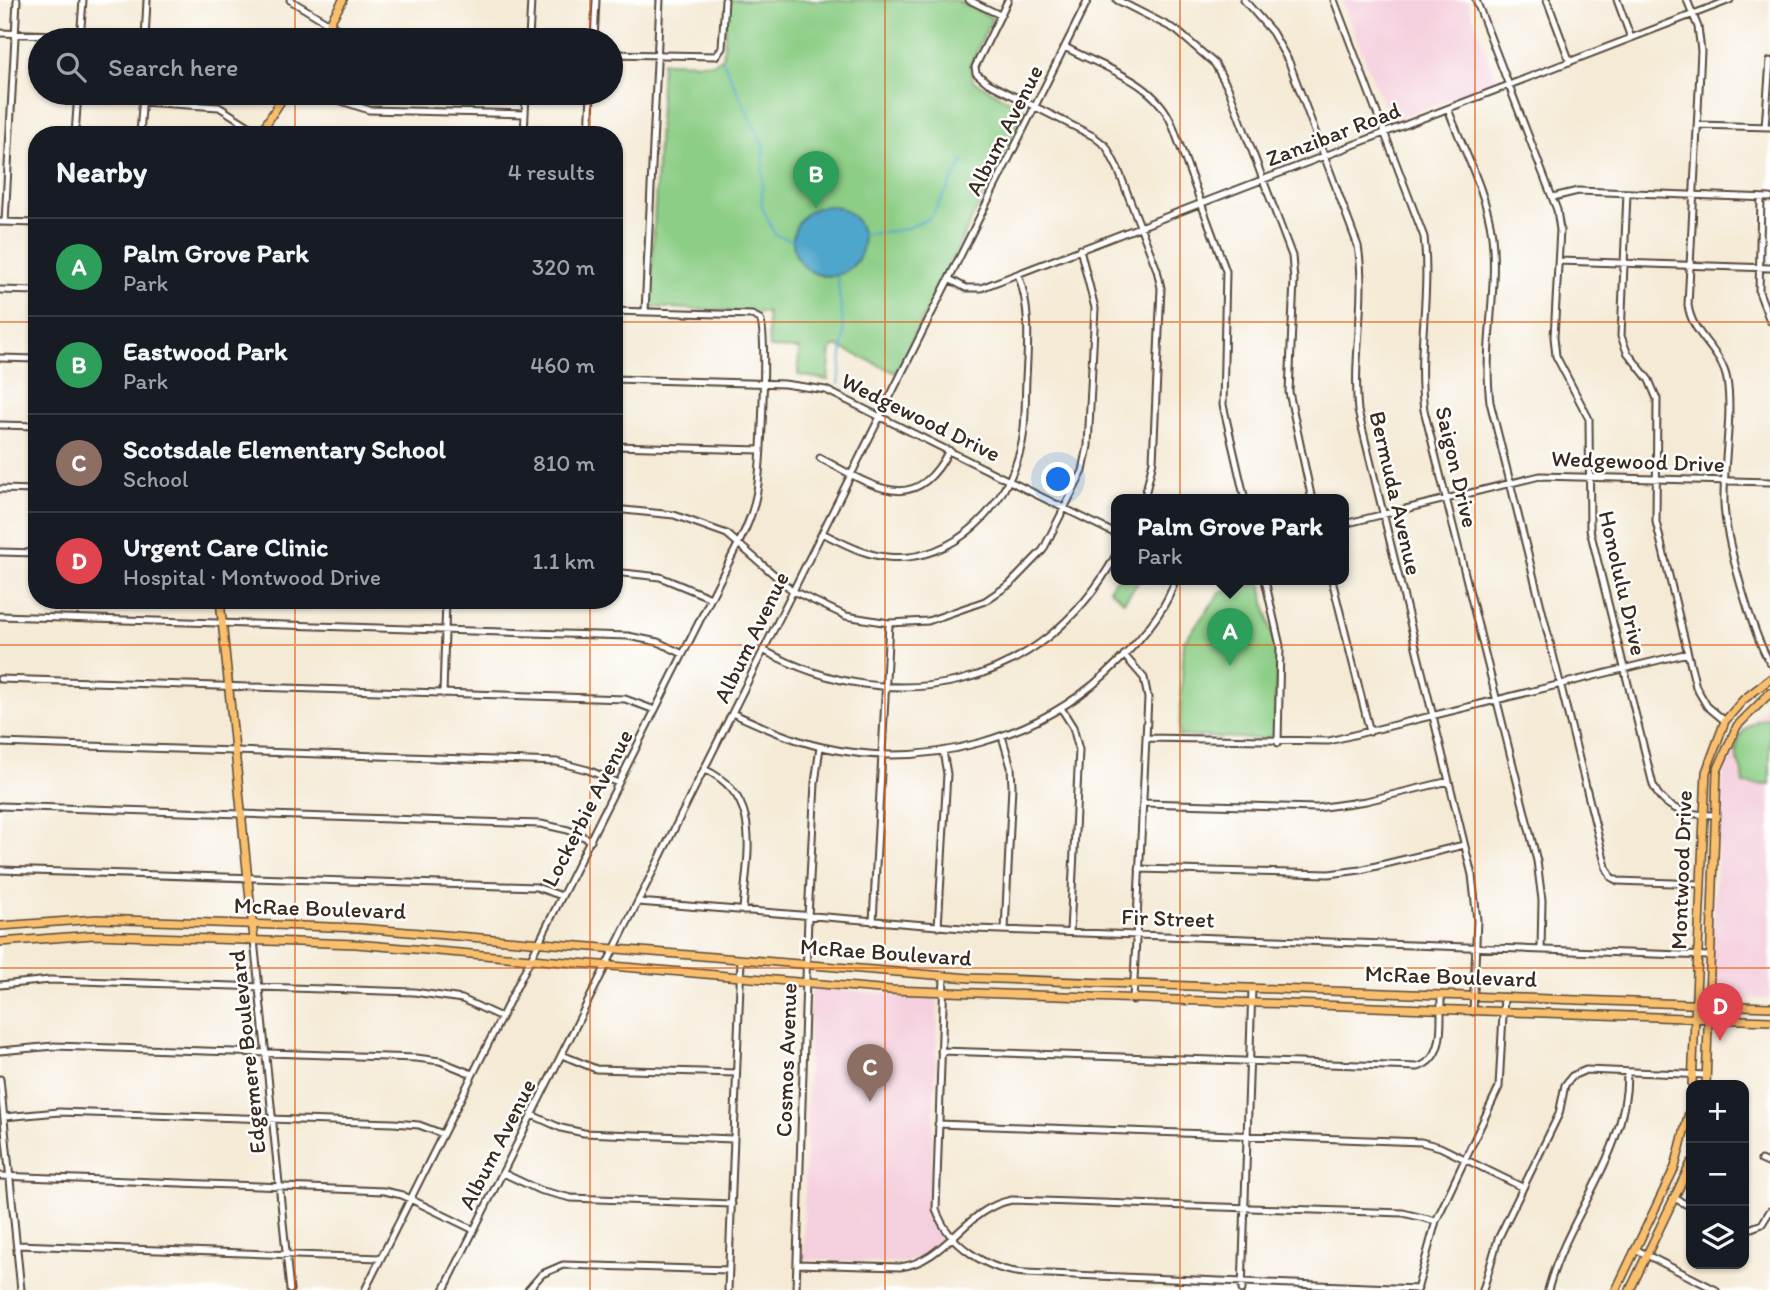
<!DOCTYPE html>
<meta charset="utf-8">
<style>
:root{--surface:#171b24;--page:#242831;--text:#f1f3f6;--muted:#9ea1a6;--line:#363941;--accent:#2563eb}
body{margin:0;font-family:Itim,sans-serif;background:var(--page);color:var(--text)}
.controls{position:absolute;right:21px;bottom:21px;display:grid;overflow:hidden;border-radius:14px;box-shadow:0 2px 5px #0004}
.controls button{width:63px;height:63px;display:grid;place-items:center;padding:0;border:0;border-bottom:2px solid var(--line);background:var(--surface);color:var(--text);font:35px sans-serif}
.you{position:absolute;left:1059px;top:480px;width:24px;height:24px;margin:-18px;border:5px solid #fff;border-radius:50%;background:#1a73e8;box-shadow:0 0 0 10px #1a73e833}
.badge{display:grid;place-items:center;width:46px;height:46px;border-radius:50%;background:var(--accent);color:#fff;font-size:23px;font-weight:700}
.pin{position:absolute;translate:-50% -58px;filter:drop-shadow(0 2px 4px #0008)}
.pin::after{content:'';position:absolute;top:37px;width:24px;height:21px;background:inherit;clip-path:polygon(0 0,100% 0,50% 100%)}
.popup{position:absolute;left:1111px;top:494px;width:238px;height:91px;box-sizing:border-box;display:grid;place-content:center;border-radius:14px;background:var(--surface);filter:drop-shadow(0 2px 5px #0005);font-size:23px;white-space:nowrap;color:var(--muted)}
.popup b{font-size:26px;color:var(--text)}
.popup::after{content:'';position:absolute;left:50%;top:100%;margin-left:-14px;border:14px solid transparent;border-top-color:var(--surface)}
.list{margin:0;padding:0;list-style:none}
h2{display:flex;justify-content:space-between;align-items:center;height:91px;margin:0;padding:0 28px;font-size:30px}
h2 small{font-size:23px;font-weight:400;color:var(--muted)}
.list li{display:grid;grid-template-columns:46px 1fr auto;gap:21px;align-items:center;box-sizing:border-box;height:98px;padding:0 28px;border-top:2px solid var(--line)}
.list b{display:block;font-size:26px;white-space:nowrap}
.list p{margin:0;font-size:23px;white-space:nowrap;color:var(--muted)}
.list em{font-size:23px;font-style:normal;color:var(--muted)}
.icon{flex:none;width:38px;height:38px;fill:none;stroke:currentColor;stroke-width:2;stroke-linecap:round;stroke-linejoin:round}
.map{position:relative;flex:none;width:1770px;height:1290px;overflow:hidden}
.search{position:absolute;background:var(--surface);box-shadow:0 2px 5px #0004;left:28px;top:28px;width:595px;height:77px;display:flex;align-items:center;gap:18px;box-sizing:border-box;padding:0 24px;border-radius:38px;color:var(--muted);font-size:26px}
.panel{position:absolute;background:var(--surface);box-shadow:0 2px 5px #0004;left:28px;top:126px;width:595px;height:483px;border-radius:28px}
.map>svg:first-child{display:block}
.built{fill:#f4cfdd}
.green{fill:#8dce86;stroke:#647c52;stroke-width:2}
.water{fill:#4fa6cc;stroke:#456875;stroke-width:2}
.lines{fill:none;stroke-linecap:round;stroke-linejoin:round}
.stream{stroke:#4fa6cc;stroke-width:2}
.minor-casing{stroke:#574739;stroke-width:9}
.major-casing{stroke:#574739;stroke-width:10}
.minor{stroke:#fff;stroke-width:5}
.major{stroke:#f9bf6c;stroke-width:7}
.grid{fill:none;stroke:#df570d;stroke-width:2;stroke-opacity:0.55}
.labels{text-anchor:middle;stroke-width:5;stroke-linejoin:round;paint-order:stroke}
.street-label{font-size:23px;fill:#3b2a1e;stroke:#fff}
</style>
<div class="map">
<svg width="1770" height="1290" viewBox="0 0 1770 1290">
<rect width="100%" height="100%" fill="#fff"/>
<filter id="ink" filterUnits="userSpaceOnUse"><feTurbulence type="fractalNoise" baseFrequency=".0143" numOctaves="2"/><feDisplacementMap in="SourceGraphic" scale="14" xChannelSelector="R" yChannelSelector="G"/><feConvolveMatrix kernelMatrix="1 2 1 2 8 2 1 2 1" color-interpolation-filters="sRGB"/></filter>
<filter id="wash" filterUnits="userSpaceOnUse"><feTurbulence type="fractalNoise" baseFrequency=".00686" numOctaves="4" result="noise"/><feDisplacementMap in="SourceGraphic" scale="28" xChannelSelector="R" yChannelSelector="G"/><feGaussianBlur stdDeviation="1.57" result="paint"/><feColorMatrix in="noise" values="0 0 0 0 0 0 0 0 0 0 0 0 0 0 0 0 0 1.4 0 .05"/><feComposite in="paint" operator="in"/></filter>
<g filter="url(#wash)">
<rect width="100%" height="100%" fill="#f4ead5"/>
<path class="built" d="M1341,0H1467L1497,81L1390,122Z
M1770,704V999L1708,997L1724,765L1741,731Z
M813,988L932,997L938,1000L930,1206L943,1235L942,1240L919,1259L900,1263L803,1259L810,997Z"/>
<path class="green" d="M728,0H956L992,18L970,66L973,81L1026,110L896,373L837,346L831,349L828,380L798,375L799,349L769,348L767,313L650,307L662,62L714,63L723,57Z
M1116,578L1140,580L1124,601L1109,589Z
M1261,583L1277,660L1274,733L1267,739L1179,736L1184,641L1221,592Z
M1770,718V785L1744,784C1744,773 1739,767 1737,757C1734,735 1750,720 1770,718Z"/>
<path class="water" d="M793 241a35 35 0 1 1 70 0a35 35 0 1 1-70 0Z"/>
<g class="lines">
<path class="stream" d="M722,59L763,145L762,207L775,235L793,240
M862,235L906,229L931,217L964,161
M837,275L844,334L839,384"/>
</g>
</g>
<g filter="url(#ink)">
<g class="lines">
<defs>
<path id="minor" d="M290,0L356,40
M969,0L1000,15
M1008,0L975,67L976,73L988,83L1093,136L1106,146L1118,169L1157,270L1161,288L1153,461L1144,500
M1117,0L1176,30L1215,64L1229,90L1292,256L1294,280L1289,392L1312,500
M1244,0L1272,32L1289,62L1358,246C1367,300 1352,356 1358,411L1472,875L1477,920L1473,1012
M1334,0L1424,237C1431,295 1416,353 1424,410L1537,861L1542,900L1541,949
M1476,0L1557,210L1560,230L1554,337L1556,356L1589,419L1590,530L1653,785C1664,811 1689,815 1714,815
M1547,0L1570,62
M1617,0L1631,38
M1687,0L1698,27L1701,51L1688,305C1692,336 1722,350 1727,380C1733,415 1723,465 1724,503C1725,538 1752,633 1770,663
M0,33L204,40
M80,40L83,0
M145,40L147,0
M529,40L531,0
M594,40L596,0
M1065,47C1103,68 1154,80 1172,124L1226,271L1223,405L1245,500
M611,54L716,56L722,48L725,0
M317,93L369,110L525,114
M142,102L219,107L263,135
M1448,109C1463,149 1487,193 1492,236C1498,291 1483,347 1490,402L1606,867L1611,877L1618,881L1700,884
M1697,125L1770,127
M1765,127L1770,61
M75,135L78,93
M140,135L143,93
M524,135L526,93
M589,135L591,93
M1627,193L1621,336L1627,352L1649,380L1657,399L1656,522L1696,687L1707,706L1725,721
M1553,197L1578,191L1770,198
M1761,198L1759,292L1770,321
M0,222L37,223
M5,222L17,0
M1559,261L1770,268
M949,279L966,288H981L1730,0
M0,290L37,291
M645,312L660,0
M0,358L37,359
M614,379L784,384L826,390L1116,534
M0,425L37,426
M614,446L760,450
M820,458C872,485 915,519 949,450
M0,489L37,490
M614,509L674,515L727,534L793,591L846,616L889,623L928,621L985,601L1010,584L1043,550L1083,471L1088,446L1095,308L1080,249
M1344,524L1540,476L1770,482
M822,533C843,543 864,555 887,557C954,564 1009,505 1022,443C1026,423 1025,400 1026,379C1028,341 1031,309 1018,274
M0,552L37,553
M614,572L660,577L711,598
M1265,580L1280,646L1278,743
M1332,580L1370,732
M0,616L628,636L658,642L683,654
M763,650C895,721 1042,690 1116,555
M1124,655L1144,678L1148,698L1133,1000
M0,679L625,699L655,710
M443,694L446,600
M1061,708L1073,727L1079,750L1070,932
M732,713C761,726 791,740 822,747C926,771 1042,739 1117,663C1139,641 1167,610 1175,580
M1002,736L1011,767L1012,786L1005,930
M1146,738L1329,741L1688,653
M0,743L557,762L588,770L618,783
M704,769C765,797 746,856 743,911
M1143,803L1317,808L1366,801L1449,781
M0,806L541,824L568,830L591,840
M1139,869L1329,874L1360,870L1464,845
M0,870L536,887L562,896
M638,902L975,929L1709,956
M873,922L889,623
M938,927L947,774L943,751
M254,940L290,1290
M944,977L936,1209C947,1245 989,1271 1025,1273L1418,1289
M0,985L50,980L414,992L462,999L501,1017
M0,1051L54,1046L416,1058L440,1061L472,1074
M941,1051L1418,1067C1447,1058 1440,1020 1441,995
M562,1055L596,1069L736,1073
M0,1079L21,1290
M532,1115L561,1128L584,1133L733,1139
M4,1117L59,1112L393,1123L419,1125L443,1134
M938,1124L1421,1142L1440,1147L1522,1187
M1761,1160L1770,1164
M503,1173L539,1190L571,1198L732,1204
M0,1176L384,1191L402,1195L474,1230
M1676,1199L1691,1207
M1744,1231L1762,1224L1770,1211
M17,1245L381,1258
M1635,1249L1716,1290
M797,1264L900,1267C947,1261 965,1208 1012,1200L1403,1213L1436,1221
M365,1290L732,556C742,537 752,518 756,496C761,474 768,334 760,319L752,315L614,311
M444,1290L1088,0
M528,1290L542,1274L563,1265L729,1270
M728,1290L741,960
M796,1290L808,917L815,783L820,747
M1242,1290L1252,988
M1417,1290L1436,1221L1499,1087L1504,997
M1483,1290L1498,1239L1559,1114L1565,1085L1572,1076L1586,1070L1706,1075
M1548,1290C1568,1214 1628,1154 1627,1072"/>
<path id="major" d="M320,40L343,0
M259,135L286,93
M220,600L254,940
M0,926L97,919L359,928L970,978L1770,1007
M0,942L94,935L356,944L891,990L1770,1021
M1692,1085L1706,772L1725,721L1743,700L1770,679
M1706,1085L1717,771L1737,726L1770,693
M1616,1290L1675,1167L1691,1105
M1630,1290L1691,1163"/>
</defs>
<use href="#minor" class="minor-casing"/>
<use href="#major" class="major-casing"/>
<use href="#minor" class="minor"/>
<use href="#major" class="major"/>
</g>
</g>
<path class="grid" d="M295,0V40M590,0V40M885,0V1290M1180,0V1290M1475,0V1290M295,93V135M590,93V135M0,322H37M614,322H1770M295,600V1290M590,600V1290M0,645H1770M0,968H1770"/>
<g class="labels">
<g class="street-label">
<text transform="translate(1004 130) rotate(-63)" y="8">Album Avenue</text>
<text transform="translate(1333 134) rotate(-21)" y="8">Zanzibar Road</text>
<text transform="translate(921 417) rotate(26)" y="8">Wedgewood Drive</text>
<text transform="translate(1638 461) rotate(2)" y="8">Wedgewood Drive</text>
<text transform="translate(1457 467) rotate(77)" y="8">Saigon Drive</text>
<text transform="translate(1396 493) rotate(77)" y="8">Bermuda Avenue</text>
<text transform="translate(1623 583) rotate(77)" y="8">Honolulu Drive</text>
<text transform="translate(751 637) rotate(-64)" y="8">Album Avenue</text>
<text transform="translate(587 808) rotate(-63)" y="8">Lockerbie Avenue</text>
<text transform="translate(1681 870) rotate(-88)" y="8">Montwood Drive</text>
<text transform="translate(320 908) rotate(2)" y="8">McRae Boulevard</text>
<text transform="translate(1168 918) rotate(2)" y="8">Fir Street</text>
<text transform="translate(886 952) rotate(4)" y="8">McRae Boulevard</text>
<text transform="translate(1451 976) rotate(2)" y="8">McRae Boulevard</text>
<text transform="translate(247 1052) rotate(-96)" y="8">Edgemere Boulevard</text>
<text transform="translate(786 1060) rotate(-88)" y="8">Cosmos Avenue</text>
<text transform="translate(497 1144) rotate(-63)" y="8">Album Avenue</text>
</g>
</g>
</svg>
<div class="controls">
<button>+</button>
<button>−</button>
<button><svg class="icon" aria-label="layers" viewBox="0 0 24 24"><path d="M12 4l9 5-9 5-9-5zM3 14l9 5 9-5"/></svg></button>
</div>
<div class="you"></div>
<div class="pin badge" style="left:1230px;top:666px;background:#2e9e5b">A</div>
<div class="popup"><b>Palm Grove Park</b>Park</div>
<div class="pin badge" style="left:816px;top:209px;background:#2e9e5b">B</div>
<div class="pin badge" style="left:870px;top:1102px;background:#8d6e63">C</div>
<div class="pin badge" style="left:1720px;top:1041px;background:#e0444e">D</div>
<div class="search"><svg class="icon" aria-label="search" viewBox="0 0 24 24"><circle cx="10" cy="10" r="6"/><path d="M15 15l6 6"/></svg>Search here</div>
<section class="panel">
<h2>Nearby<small>4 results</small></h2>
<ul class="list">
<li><span class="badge" style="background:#2e9e5b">A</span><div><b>Palm Grove Park</b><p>Park</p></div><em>320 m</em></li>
<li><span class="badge" style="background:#2e9e5b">B</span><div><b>Eastwood Park</b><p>Park</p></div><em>460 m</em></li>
<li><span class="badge" style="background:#8d6e63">C</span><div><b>Scotsdale Elementary School</b><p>School</p></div><em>810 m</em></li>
<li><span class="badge" style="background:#e0444e">D</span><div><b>Urgent Care Clinic</b><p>Hospital · Montwood Drive</p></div><em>1.1 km</em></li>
</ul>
</section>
</div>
